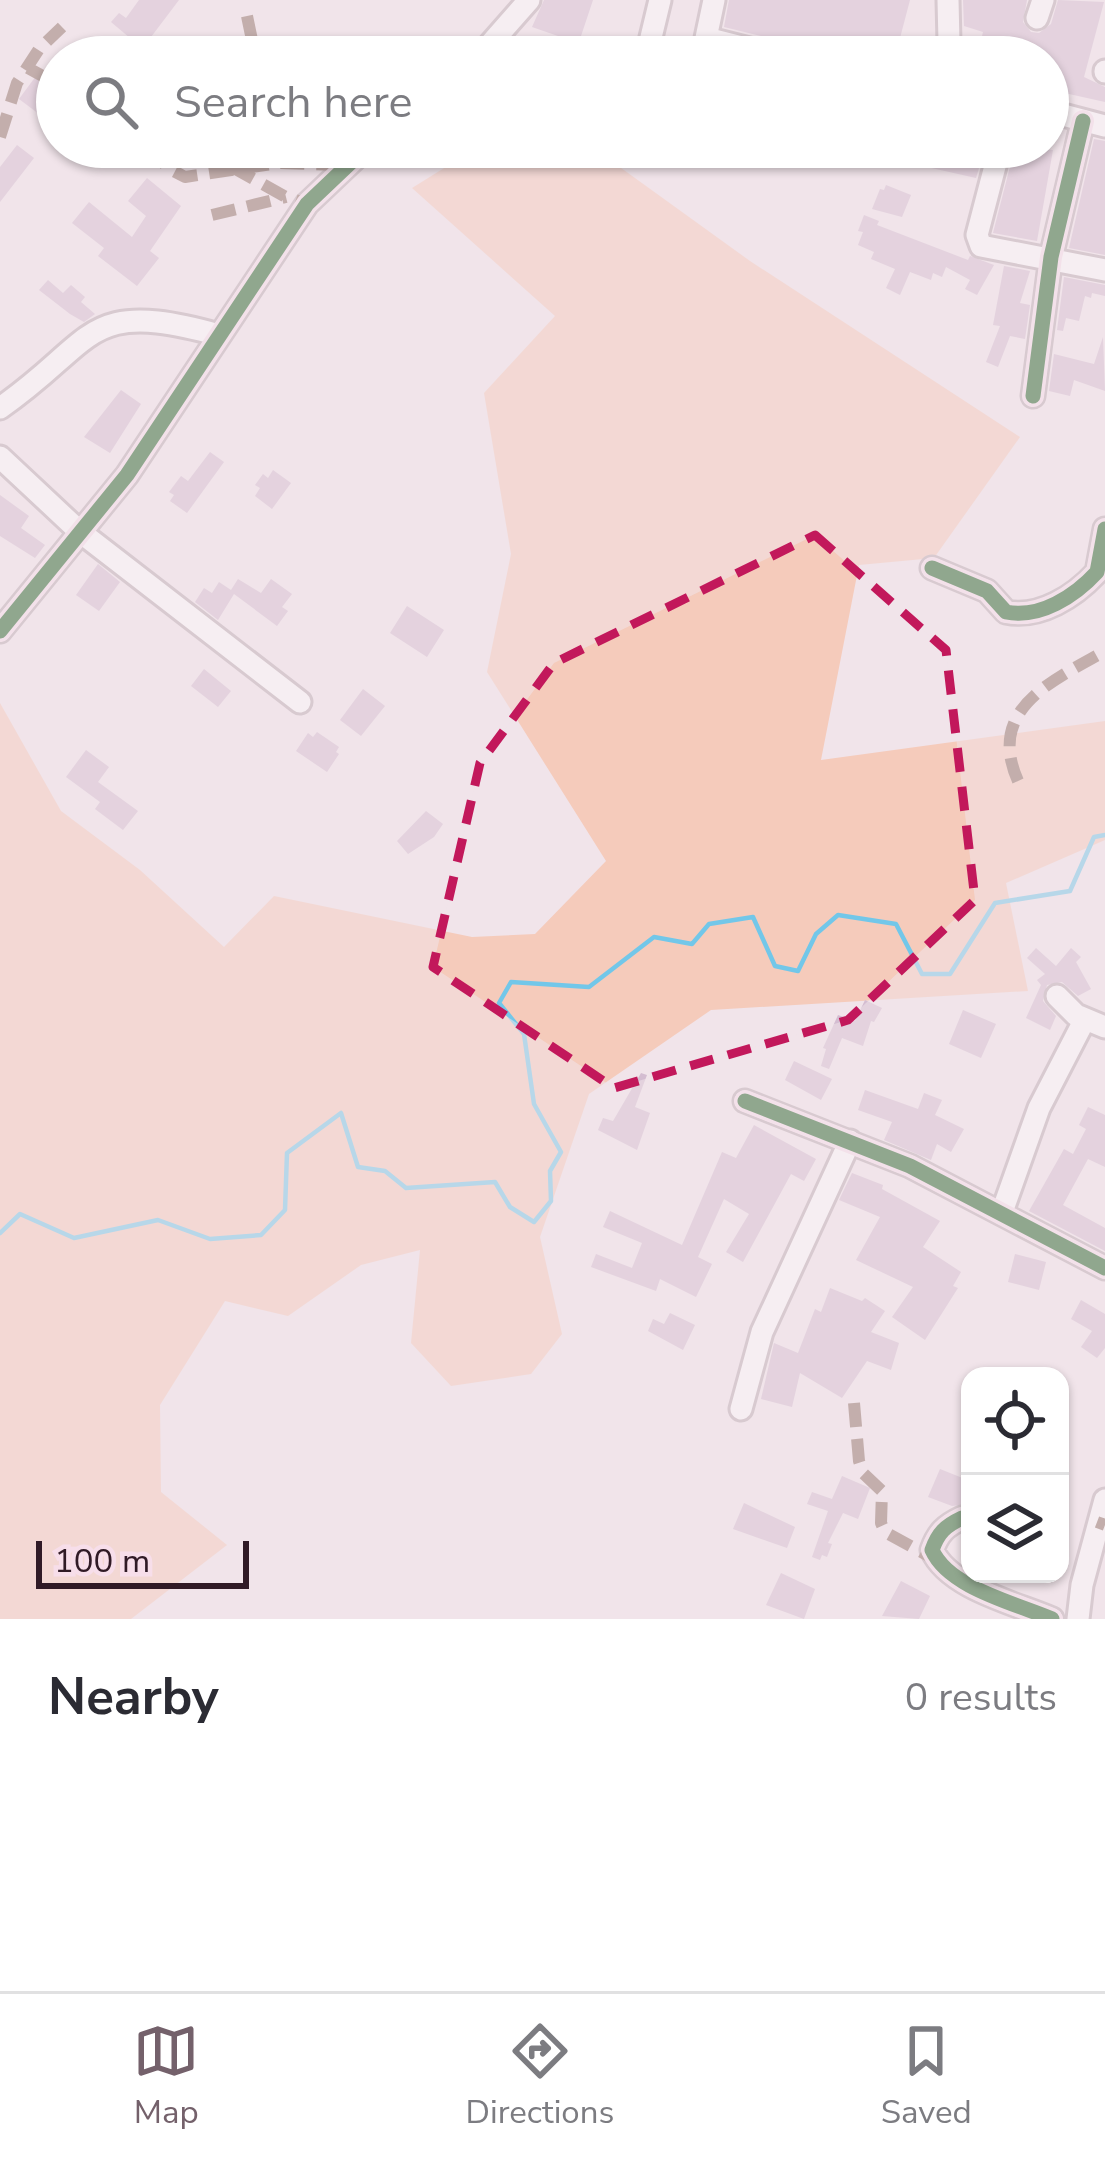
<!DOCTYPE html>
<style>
:root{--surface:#fff;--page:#f7f7f7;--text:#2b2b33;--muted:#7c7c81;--line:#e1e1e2;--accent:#74616b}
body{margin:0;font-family:"Nunito Sans",sans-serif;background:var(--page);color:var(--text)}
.controls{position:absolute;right:36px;bottom:36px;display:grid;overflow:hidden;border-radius:24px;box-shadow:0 3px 9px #0004}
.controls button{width:108px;height:108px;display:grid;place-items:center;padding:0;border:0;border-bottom:3px solid var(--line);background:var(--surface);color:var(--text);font:60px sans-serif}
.scale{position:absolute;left:36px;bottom:30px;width:213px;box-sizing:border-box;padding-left:12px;border:6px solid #301a26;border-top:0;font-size:33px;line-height:42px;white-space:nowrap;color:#301a26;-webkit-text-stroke:9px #f7deea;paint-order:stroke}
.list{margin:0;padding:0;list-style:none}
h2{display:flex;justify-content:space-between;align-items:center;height:156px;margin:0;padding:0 48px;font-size:51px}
h2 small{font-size:39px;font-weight:400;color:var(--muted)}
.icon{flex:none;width:66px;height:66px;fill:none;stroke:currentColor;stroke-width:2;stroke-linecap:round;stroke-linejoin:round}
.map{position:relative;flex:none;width:1105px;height:1619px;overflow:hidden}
.search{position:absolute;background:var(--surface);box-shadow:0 3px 9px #0004;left:36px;right:36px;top:36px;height:132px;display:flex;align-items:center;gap:30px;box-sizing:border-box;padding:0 42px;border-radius:66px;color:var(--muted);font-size:45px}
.sheet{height:372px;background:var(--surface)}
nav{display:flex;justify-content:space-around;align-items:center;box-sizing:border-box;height:168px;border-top:3px solid var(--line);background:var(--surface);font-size:33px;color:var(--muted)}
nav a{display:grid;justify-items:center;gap:6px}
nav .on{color:var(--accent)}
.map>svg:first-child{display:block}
.green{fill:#f5cbbb}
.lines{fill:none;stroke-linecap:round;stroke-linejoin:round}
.stream{stroke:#72c7e9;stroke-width:4.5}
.building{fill:#d4bdd1}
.minor-casing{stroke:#baaab2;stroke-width:27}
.minor{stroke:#fdfbfc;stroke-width:21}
.quiet{stroke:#8d6e63;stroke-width:12;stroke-dasharray:24 12;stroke-linecap:butt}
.cycleway-casing{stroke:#f7deea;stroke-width:22}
.cycleway{stroke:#1b5e20;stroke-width:15}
.marked{fill:none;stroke:#c2185b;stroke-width:9;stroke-dasharray:24 15;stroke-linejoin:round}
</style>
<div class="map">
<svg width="1105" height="1619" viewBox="0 0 1105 1619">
<rect width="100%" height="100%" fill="#f1e4ea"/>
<path class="green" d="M478,147H592L750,261L1020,437L934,558L859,565L821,760L1105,721V840L1006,883L1028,991L711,1010L589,1094L540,1237L562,1334L531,1374L451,1386L411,1343L420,1250L361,1265L288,1316L225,1301L160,1405L161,1492L227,1545L131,1619H0V703L61,811L140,870L224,947L274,896L472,937L535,934L606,861L487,672L511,554L484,393L555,316L412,188Z"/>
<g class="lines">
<path class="stream" d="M0,1233L20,1214L74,1238L158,1220L210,1239L261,1235L285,1210L287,1153L341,1113L358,1167L385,1171L406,1188L495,1182L510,1207L534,1222L551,1201L550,1171L561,1152L534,1104L524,1034L499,1003L511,982L589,987L654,937L692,944L709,924L753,917L775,966L798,971L816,934L838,915L896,924L922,974H950L995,903L1070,891L1094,837L1105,835"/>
</g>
<path class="building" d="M139,0H179L148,41L158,49L152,57H113L130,38L111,22L119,13L126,18Z
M544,0H593L577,48L556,41L558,36L532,27Z
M729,0H910L895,57H800L785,42L724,27Z
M963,0H1027L1023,22L1031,32L1039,33L1051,24L1058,0L1104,2L1084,77L1105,87V102L1051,90L1056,69L1048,67V57H986L978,53L983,32L964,26Z
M36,76L57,91V98L43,117L19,99Z
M1094,139L1105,141V255L1069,248Z
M17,145L34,158L0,202V167Z
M872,147H923L948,155L949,150L982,158L976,178L927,167Z
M1015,147L1053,150L1037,241L993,233Z
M147,178L181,206L150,251L159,258L137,286L98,256L104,248L72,223L89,202L132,237L146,216L128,201Z
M886,185L911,195L902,217L872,209L880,189L884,190Z
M864,215L879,221L877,225L968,260L970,256L994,265L977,295L965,289L970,280L946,267L942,277L933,273L931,280L910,272L900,295L886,288L895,269L871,259L874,252L858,245L863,232L858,231Z
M1004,266L1030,271L1020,303L1030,305L1025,339L1010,336L998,367L986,362L1000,326L993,325Z
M1064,277L1105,285V296L1092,293L1091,298L1085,296L1079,321L1066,318L1063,331L1057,330Z
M48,280L63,293L71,285L85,297L81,302L95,314L84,322L70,314L39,290Z
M1103,337L1105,391L1074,380L1070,396L1049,391L1054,354L1094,364Z
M121,390L141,404L110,453L84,437Z
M210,452L224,462L187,513L170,501L174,495L169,492L181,476L188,481Z
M273,470L291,483L272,509L255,496L260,488L255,485L263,474L268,478Z
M0,495L29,516L21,528L45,545L35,558L0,536Z
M98,564L120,582L99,611L76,595Z
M238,579L261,593L271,579L292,594L282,607L288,611L277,626L234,594L218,620L195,602L204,588L212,593L219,582L231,590Z
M407,606L444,630L427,657L390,633Z
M204,669L231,691L218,707L191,686Z
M363,689L385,706L361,736L340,720Z
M317,732L339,747L336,752L339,754L327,772L296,751L308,733L313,737Z
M86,750L109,767L98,782L138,811L123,830L95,809L100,802L66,777Z
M426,811L443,824L434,837L408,854L397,841Z
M1036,948L1056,966L1071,948L1081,957L1076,962L1091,989L1078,996L1062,982L1047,985L1043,1001L1056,1016L1050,1030L1026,1018L1041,985L1037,980L1045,974L1027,958Z
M865,1000L882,1008L874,1022L871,1021L863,1046L842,1038L829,1069L821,1066L826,1049L823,1048L838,1015L855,1021Z
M963,1010L996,1024L981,1058L949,1044Z
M794,1061L832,1079L821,1100L785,1080Z
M641,1073L647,1075L635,1107L650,1113L637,1150L598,1130L603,1118L613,1121Z
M865,1090L918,1109L924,1093L942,1100L935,1115L964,1129L951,1152L937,1144L931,1160L884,1140L892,1122L858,1110Z
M1088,1107L1105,1115V1167L1088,1159L1063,1205L1105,1228V1251L1029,1211L1064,1149L1073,1154L1086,1129L1079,1125Z
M754,1125L816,1159L804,1181L791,1174L743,1262L726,1252L749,1214L724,1199L698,1257L712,1264L696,1297L660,1279L656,1291L591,1267L596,1254L632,1268L642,1243L603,1227L610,1211L682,1245L722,1152L736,1158Z
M852,1173L883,1185L882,1189L940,1221L923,1247L961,1272L953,1286L958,1288L925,1340L892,1317L913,1287L856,1260L880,1217L839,1200Z
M1015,1254L1046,1262L1039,1290L1008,1282Z
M830,1288L862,1301L865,1298L885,1311L871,1332L899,1343L891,1370L867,1361L842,1398L800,1373L792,1407L761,1399L774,1343L798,1353L815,1309L821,1312Z
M1081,1300L1105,1314V1348L1097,1358L1081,1347L1092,1331L1071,1319Z
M670,1313L695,1325L683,1350L648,1331L653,1319L664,1324Z
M940,1469L970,1481L968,1504L952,1506L928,1497Z
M842,1476L870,1488L858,1519L843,1513L828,1543L832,1544L827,1557L822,1555L820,1560L812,1557L828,1511L807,1504L812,1492L832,1499Z
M744,1503L795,1527L787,1548L733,1529Z
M781,1573L815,1589L804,1619L766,1605Z
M901,1581L930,1596L919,1619L882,1616Z"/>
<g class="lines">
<defs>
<path id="minor" d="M714,0L706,38L781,57
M948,0L949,42L958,57
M1037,18L1043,0
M647,54L660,0
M479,57L529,0
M1105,72V71
M1048,111L1105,126
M1000,147L977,235L981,246L1105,270
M1033,396L1051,257L1083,121
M0,408C97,341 83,297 219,335
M0,457L79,531L300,702
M932,568L987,591L1006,612C1040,619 1075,596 1097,572L1105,529
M0,631L127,475L307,204L367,147
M1057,996L1076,1015L1105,1027
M745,1101L910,1166L1105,1268
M1002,1212L1039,1108L1085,1019
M741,1409L762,1332L850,1141
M962,1518C945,1526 938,1533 932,1550C949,1588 1015,1603 1052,1619
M1078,1619L1082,1585L1105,1500"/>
</defs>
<use href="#minor" class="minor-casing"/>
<use href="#minor" class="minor"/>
<path class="quiet" d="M247,16L252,40L267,57
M28,68L57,84
M0,137L17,83L39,49L62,27
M149,147L168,168L185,177L279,163L344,165
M232,167L286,197L307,204
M212,215L286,197
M1018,781C986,709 1052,681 1105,651
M854,1403L859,1461L863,1473L882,1491L881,1523L885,1532L936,1560
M1097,1522L1105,1525"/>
<defs>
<path id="cycleway" d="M1033,396L1051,257L1083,121
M932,568L987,591L1006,612C1040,619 1075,596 1097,572L1105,529
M0,631L127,475L307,204L367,147
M745,1101L910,1166L1105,1268
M962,1518C945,1526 938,1533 932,1550C949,1588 1015,1603 1052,1619"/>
</defs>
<use href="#cycleway" class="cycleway-casing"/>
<use href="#cycleway" class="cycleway"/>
</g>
<path d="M0 0H1105V1619H0ZM815,535L946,650L975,900L848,1020L614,1088L433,967L480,763L554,663Z" fill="#f1e4ea" fill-opacity=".55" fill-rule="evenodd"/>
<path class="marked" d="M815,535L946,650L975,900L848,1020L614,1088L433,967L480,763L554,663Z"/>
</svg>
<div class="controls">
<button><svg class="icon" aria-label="locate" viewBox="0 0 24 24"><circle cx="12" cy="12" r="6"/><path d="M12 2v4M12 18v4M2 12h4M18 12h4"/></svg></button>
<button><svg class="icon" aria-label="layers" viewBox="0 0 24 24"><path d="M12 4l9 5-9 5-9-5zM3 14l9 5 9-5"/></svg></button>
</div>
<div class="scale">100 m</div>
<div class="search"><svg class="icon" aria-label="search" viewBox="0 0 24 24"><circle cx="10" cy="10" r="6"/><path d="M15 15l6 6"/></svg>Search here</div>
</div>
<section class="sheet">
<h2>Nearby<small>0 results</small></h2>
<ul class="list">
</ul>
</section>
<nav>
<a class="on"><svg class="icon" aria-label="map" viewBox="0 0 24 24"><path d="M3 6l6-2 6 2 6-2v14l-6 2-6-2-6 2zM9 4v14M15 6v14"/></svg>Map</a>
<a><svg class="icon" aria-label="directions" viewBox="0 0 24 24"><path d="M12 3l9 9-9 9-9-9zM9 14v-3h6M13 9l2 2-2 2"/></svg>Directions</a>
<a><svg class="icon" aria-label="saved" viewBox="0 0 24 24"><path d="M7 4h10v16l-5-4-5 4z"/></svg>Saved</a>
</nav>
